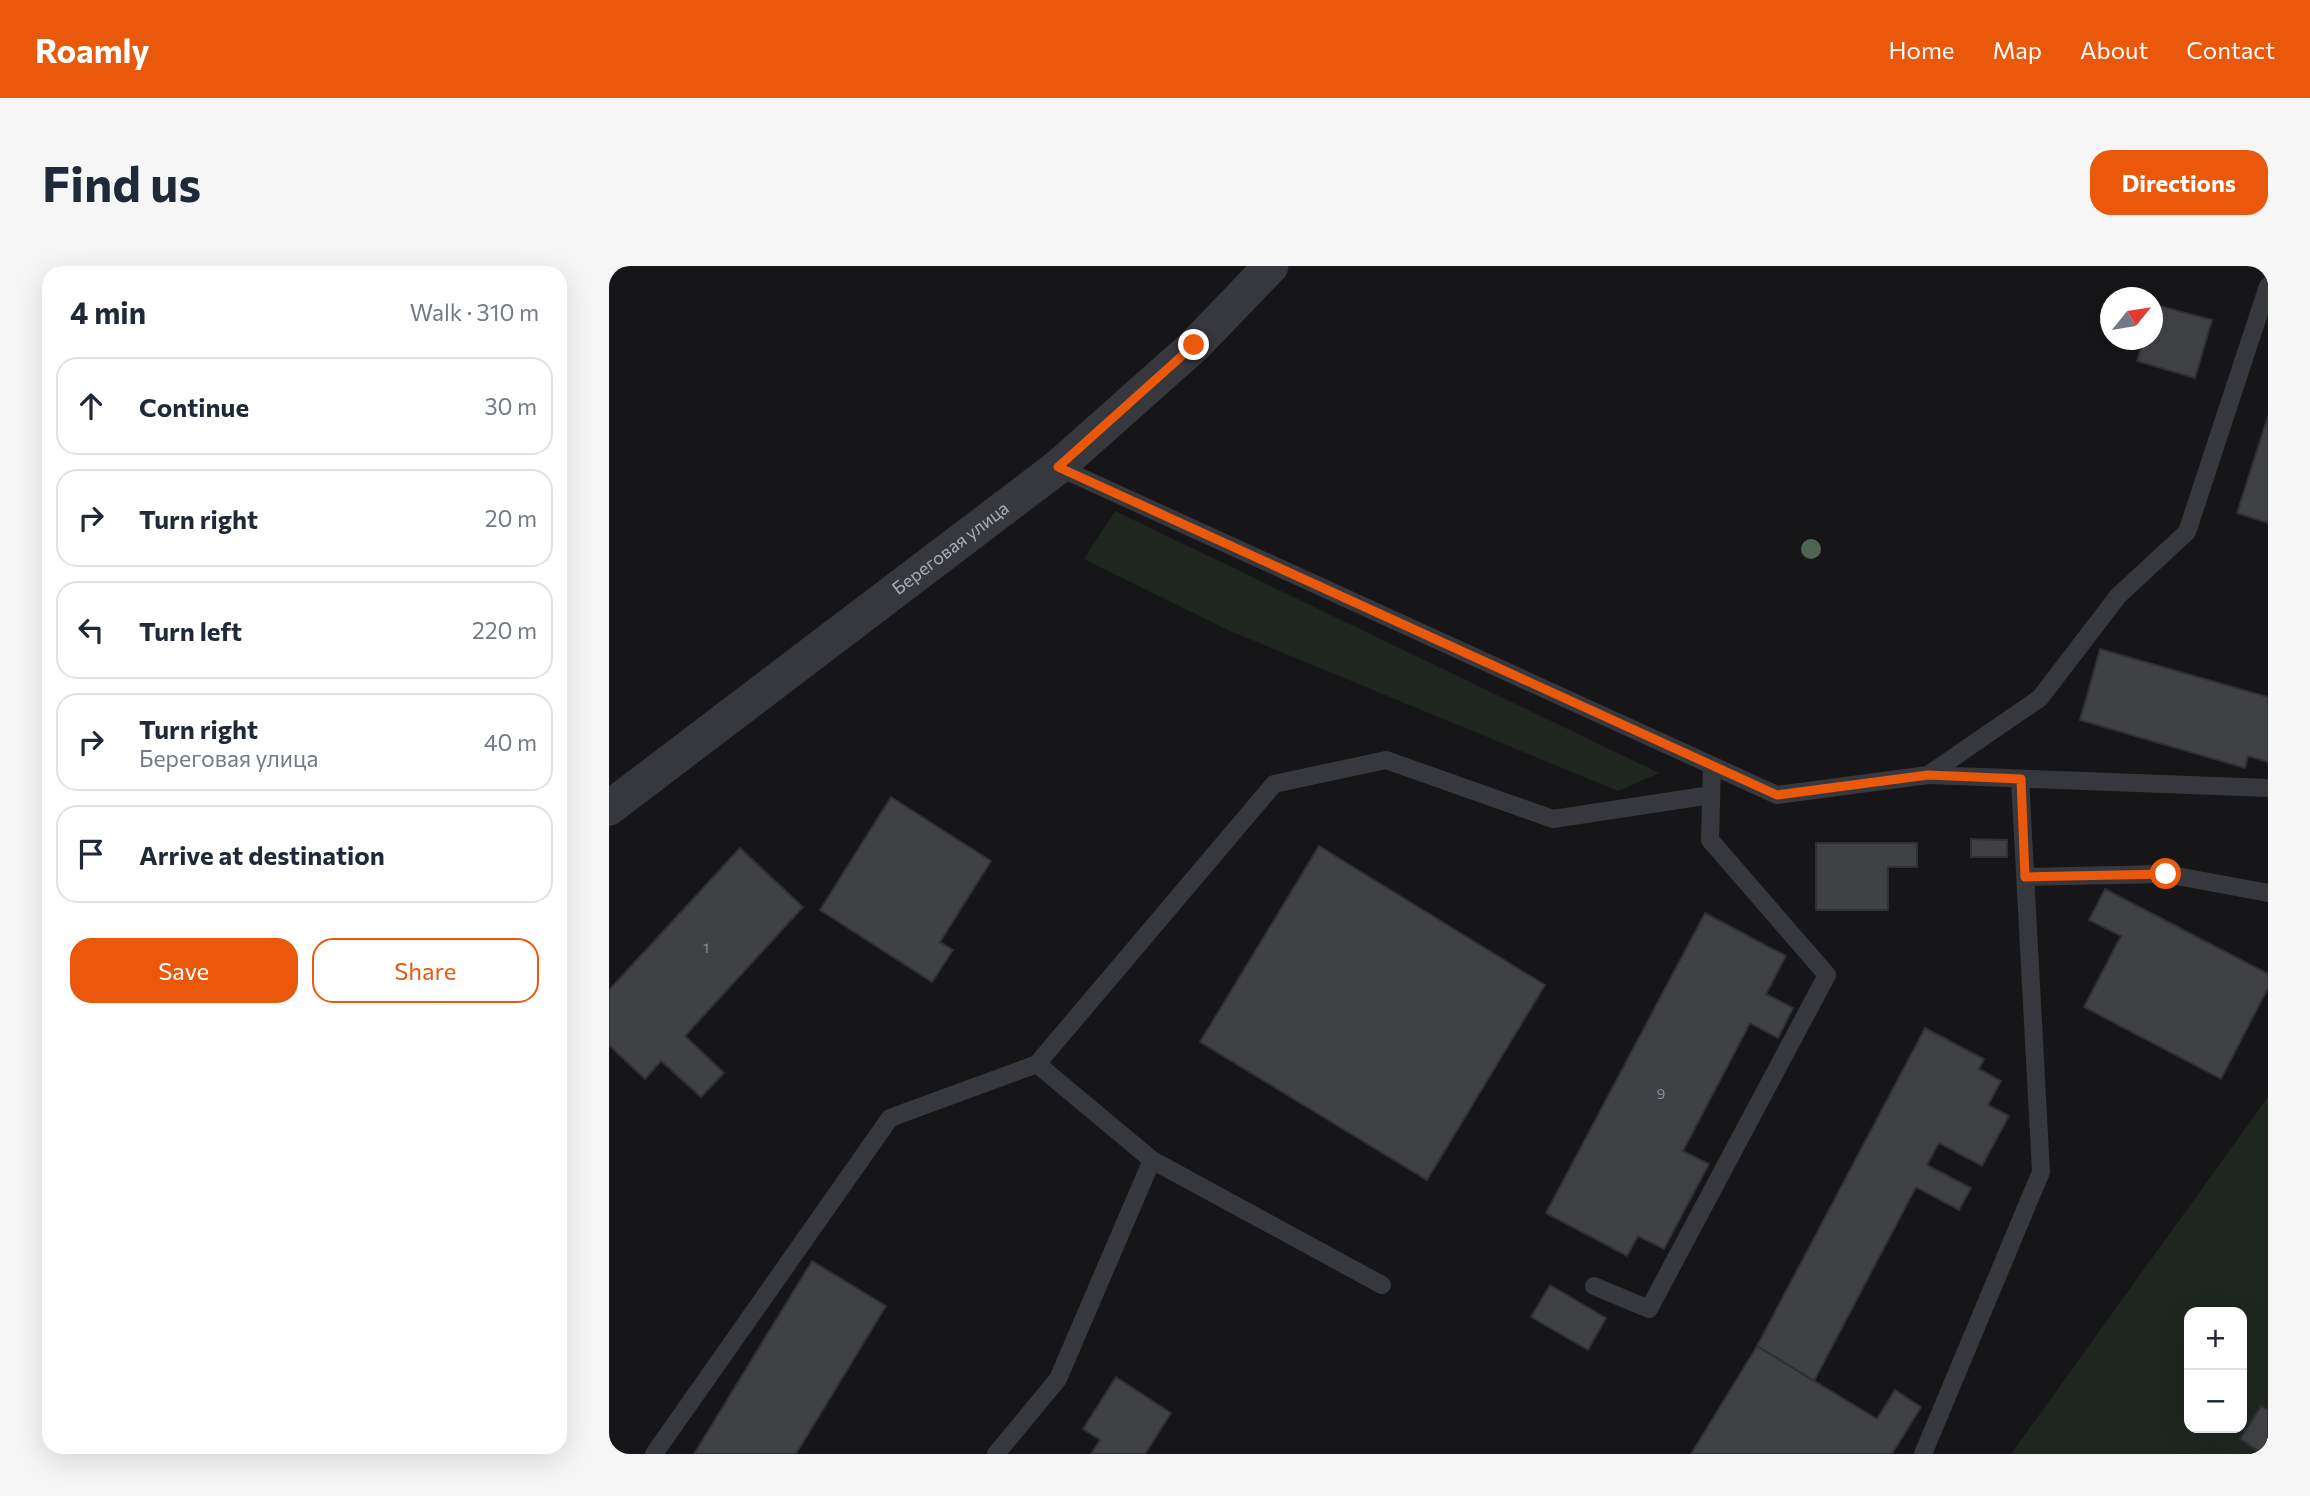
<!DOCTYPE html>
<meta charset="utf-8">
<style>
:root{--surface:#fff;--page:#f6f6f7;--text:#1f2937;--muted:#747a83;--line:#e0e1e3;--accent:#ea580c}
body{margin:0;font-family:Commissioner,sans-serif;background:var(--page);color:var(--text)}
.controls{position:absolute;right:21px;bottom:21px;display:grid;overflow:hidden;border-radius:14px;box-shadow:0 7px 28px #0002}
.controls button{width:63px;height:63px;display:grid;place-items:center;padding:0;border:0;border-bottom:2px solid var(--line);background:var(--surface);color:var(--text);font:35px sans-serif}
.compass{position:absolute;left:1491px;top:21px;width:63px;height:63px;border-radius:50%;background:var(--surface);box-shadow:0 7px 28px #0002;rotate:60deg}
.stop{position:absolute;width:21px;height:21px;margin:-16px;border:5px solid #ea580c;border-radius:50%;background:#fff}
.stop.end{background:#ea580c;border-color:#fff;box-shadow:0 2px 7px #0008}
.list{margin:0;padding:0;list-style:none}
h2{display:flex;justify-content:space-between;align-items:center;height:91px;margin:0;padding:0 28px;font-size:30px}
h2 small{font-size:23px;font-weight:400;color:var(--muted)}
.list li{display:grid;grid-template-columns:46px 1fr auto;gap:21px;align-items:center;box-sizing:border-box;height:98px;margin:0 14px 14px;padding:0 14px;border:2px solid var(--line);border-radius:21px}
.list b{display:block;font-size:26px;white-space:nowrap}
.list p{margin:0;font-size:23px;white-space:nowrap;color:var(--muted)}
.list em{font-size:23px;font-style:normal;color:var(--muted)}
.actions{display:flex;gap:14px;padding:21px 28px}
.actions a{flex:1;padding:16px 0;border:2px solid var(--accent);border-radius:21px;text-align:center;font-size:24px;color:var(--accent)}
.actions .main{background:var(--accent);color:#fff}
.icon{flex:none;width:38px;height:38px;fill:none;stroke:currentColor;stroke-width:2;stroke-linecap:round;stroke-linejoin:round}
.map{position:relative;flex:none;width:1659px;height:1188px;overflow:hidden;border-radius:21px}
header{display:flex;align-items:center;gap:42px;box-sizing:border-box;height:98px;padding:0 35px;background:var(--accent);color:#fff}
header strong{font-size:33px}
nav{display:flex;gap:38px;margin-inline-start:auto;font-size:24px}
.intro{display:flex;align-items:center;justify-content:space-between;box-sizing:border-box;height:168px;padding:0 42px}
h1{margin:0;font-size:49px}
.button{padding:18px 32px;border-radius:21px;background:var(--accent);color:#fff;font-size:24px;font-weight:700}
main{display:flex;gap:42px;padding:0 42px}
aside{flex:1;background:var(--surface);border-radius:21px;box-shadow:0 7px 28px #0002}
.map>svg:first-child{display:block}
.green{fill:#1e261f;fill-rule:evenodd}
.building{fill:#404145;stroke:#303034;stroke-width:2}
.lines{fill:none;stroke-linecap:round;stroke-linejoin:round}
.lane{stroke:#37383d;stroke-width:18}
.street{stroke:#37383d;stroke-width:35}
.tree{fill:#506452}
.route{stroke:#ea580c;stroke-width:9}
.labels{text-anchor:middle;stroke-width:5;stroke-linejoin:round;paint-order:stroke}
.number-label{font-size:14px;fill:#8e929b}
.street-label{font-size:18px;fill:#a8adb8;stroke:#111113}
</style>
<header>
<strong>Roamly</strong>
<nav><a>Home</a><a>Map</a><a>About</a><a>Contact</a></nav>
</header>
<div class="intro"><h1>Find us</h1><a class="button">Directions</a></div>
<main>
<aside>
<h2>4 min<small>Walk · 310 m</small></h2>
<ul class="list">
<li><svg class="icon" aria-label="ahead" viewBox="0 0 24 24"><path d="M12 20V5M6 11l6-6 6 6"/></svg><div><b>Continue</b></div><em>30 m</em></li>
<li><svg class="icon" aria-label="right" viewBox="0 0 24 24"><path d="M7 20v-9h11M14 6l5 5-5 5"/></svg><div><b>Turn right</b></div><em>20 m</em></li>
<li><svg class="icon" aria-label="left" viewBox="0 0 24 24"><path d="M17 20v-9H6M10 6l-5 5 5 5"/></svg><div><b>Turn left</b></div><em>220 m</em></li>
<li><svg class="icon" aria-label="right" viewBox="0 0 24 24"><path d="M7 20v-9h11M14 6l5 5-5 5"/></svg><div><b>Turn right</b><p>Береговая улица</p></div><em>40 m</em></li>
<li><svg class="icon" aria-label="arrive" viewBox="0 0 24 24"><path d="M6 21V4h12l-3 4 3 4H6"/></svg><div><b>Arrive at destination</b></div></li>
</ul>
<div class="actions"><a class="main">Save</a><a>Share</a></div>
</aside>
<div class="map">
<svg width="1659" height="1188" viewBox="0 0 1659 1188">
<rect width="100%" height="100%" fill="#161618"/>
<path class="green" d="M506,245L1050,507L1009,525L621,365L475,293Z
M1659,831V1188H1402ZM1580,1046H1633V1162H1580Z"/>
<path class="building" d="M1544,38L1603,54L1586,112L1528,95L1534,74H1544Z
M1659,150V257L1628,247Z
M1491,383L1659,431V496L1639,490L1636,502L1471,454Z
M282,531L382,595L331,676L344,684L323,716L211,644Z
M1362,573L1398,574V591H1362Z
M1207,577H1308V601H1279V644H1207Z
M710,580L936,719L818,914L591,776Z
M131,582L194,641L76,770L115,807L92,831L52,795L36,813L0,779V724Z
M1496,623L1659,708V722L1612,813L1475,741L1512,670L1480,654Z
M1096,647L1177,690L1157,728L1184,742L1169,772L1141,757L1074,885L1100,898L1055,983L1029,970L1018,990L937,947Z
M1316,762L1375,793L1370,803L1392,815L1379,839L1400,850L1373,900L1330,877L1318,899L1362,922L1350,944L1307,921L1205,1115L1148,1080Z
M203,995L277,1040L187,1188H85Z
M941,1019L997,1052L979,1084L922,1051Z
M1148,1080L1268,1153L1286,1124L1312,1141L1283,1188H1082Z
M507,1111L562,1147L536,1188H482L491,1174L474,1163Z
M1652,1140L1659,1144V1188H1654L1631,1173Z"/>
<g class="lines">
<path class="lane" d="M449,201L1168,529L1319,509L1659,522
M1319,509L1431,432L1509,330L1578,266L1659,20
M1416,611L1557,608L1659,627
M428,798L543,894L773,1019
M985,1020L1040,1043L1218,709L1101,574L1103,500
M45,1188L281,852L428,798L665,518L777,494L944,553L1102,529
M387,1188L449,1113L543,894
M1314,1188L1432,906L1411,513"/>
<path class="street" id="s1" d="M0,542L449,201L585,80L662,0"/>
</g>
<circle class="tree" cx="1202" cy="283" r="10"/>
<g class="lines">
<path class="route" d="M585,79L449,201L1168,529L1319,509L1412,513L1416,611L1557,608"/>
</g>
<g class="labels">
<g class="number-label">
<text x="97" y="687">1</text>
<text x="1052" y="833">9</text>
</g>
<g class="street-label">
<text dy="6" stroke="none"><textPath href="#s1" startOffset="429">Береговая улица</textPath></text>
</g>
</g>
</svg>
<div class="controls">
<button>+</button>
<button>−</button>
</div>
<svg class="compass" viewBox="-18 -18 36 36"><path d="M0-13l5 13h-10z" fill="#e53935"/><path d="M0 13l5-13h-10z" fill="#747a83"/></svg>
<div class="stop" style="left:1557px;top:608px"></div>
<div class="stop end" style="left:585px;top:79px"></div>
</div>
</main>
